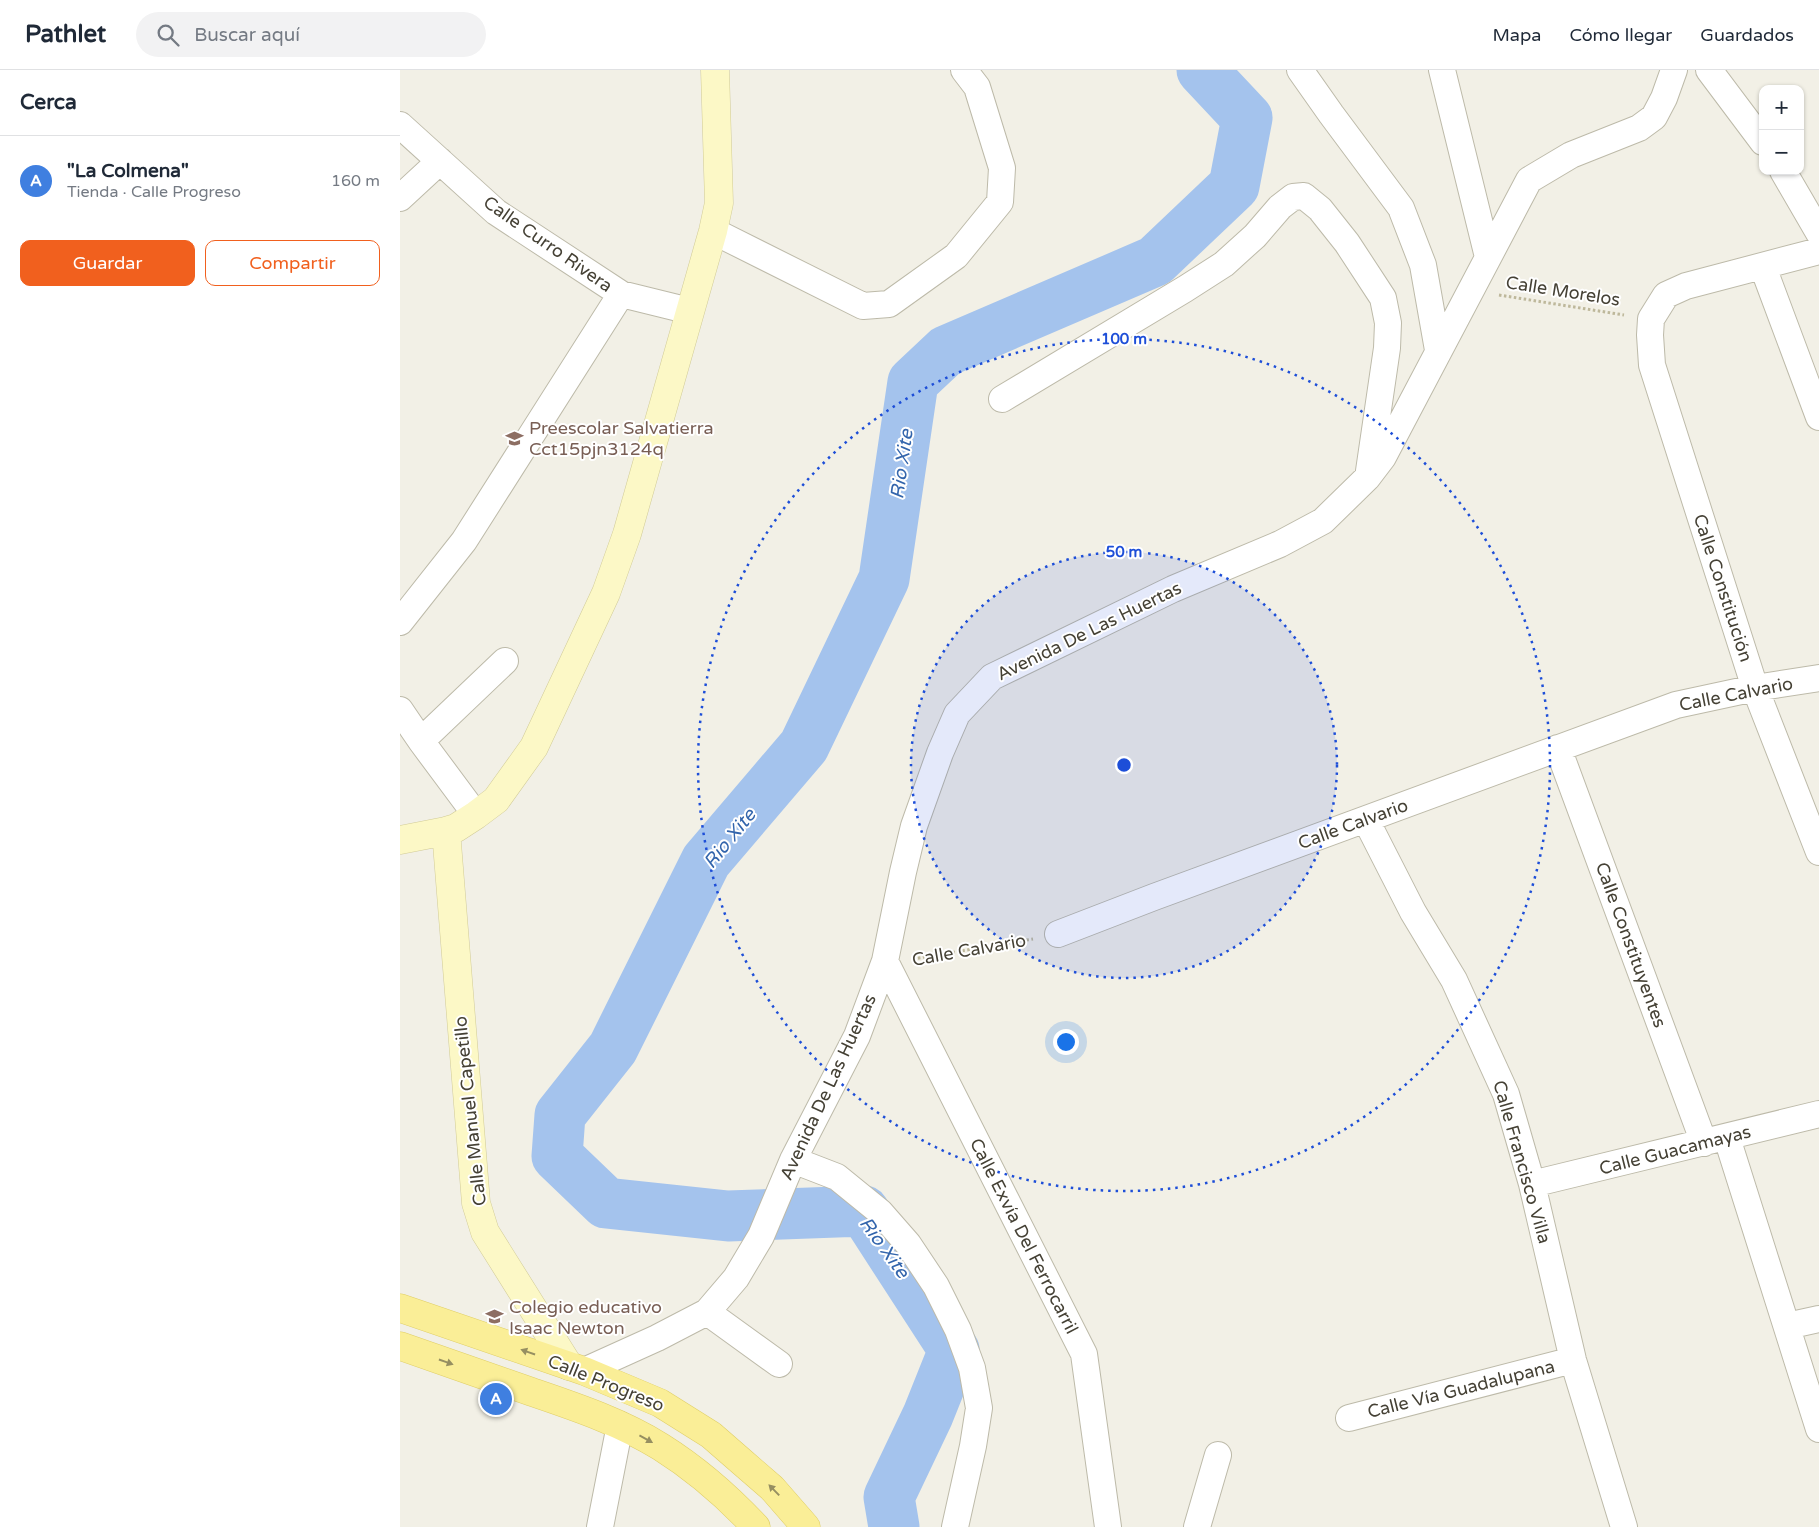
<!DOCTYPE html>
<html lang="es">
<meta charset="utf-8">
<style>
:root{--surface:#fff;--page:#f2f2f3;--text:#1f2937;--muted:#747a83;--line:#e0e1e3;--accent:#f1601e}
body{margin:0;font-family:"Varela Round",sans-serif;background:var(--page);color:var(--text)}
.controls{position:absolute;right:15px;top:15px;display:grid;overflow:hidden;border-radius:10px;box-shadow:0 1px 4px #0004}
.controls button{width:45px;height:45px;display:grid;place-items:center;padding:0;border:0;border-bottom:1px solid var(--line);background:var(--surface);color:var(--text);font:25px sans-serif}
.you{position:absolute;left:665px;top:971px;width:18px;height:18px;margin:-12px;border:4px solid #fff;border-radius:50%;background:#1a73e8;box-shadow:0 0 0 8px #1a73e833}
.badge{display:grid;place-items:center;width:32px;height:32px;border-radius:50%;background:var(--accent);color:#fff;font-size:16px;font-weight:700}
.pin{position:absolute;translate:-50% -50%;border:2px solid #fff;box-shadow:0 1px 5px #0006}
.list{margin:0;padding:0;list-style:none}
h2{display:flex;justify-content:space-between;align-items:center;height:65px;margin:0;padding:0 20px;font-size:21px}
h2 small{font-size:16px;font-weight:400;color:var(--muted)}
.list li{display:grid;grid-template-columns:32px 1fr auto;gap:15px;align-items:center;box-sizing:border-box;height:90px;padding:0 20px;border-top:1px solid var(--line)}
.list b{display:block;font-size:19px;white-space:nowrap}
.list p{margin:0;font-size:16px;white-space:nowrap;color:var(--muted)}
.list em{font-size:16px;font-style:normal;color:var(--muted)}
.actions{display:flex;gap:10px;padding:15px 20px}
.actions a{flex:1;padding:11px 0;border:1px solid var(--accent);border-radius:10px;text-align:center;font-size:18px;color:var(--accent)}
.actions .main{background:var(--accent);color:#fff}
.icon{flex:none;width:28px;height:28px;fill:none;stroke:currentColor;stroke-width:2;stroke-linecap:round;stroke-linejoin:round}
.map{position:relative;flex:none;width:1419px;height:1457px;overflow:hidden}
header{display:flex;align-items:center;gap:30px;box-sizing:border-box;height:70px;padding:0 25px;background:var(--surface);border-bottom:1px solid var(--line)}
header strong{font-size:24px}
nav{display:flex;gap:28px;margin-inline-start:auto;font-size:18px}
.search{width:350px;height:45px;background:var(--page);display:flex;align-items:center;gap:12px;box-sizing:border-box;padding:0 18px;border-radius:28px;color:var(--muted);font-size:19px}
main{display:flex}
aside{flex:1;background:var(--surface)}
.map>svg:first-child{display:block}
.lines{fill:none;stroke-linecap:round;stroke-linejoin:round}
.river{stroke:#a4c3ed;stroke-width:51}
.street-casing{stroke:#bdbaa9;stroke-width:28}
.secondary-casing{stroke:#d1cb97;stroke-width:29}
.primary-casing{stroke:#dfce67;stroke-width:29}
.path{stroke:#beb89b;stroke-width:3;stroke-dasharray:2.5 2.5;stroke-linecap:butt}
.street{stroke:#fff;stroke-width:26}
.secondary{stroke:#fcf8c6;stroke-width:28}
.primary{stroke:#faee97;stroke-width:28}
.oneway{fill:#968f61}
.ring{fill:none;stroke:#1d4ed8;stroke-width:2.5;stroke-dasharray:2.5 5}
.labels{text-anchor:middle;stroke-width:4;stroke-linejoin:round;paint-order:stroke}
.street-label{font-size:18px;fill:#454135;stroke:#fff}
.education-label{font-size:18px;fill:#785e54;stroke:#fff;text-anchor:start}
.water-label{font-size:19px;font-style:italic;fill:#3365ac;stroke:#fff}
.centre{fill:#1d4ed8;stroke:#fff;stroke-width:2.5}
.ring-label{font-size:15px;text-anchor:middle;font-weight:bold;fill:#1d4ed8;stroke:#fff;stroke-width:4;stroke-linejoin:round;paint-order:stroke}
</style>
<header>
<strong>Pathlet</strong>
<div class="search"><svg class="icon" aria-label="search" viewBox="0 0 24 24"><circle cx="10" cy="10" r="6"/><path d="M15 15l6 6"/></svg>Buscar aquí</div>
<nav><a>Mapa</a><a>Cómo llegar</a><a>Guardados</a></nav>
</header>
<main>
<aside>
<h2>Cerca<small></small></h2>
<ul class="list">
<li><span class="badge" style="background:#3f7fe0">A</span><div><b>&quot;La Colmena&quot;</b><p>Tienda · Calle Progreso</p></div><em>160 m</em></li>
</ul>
<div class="actions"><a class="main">Guardar</a><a>Compartir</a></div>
</aside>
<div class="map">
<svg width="1419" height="1457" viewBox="0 0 1419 1457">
<rect width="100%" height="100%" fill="#f2f0e6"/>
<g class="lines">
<path class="river" d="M494,1457L489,1427L528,1345L554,1280L464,1141L328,1146L206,1133L157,1086L160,1045L213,978L306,791L404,676L484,509L513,312L546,281L755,191L834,116L847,48L802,0"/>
<defs>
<path id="street" d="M900,0L931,44L1001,138L1023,195L1038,280
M1042,0L1088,187
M1309,0L1363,72
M0,55L96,142L221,224L290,241
M1383,101L1419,163
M0,128L40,91
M313,161L463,236L489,234L556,186L600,132L602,98L577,17L564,0
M1419,181L1286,216L1266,225L1251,249L1250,265L1252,295L1355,618L1419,782
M1363,197L1419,347
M602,329L785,219L824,194L855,166L880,137L893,127L904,126L920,139L947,173L983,228L988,253L987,278L969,401
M0,552L64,471L221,224
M0,640L21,671L76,745
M21,671L105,591
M1158,678L1304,1073
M966,750L1013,842L1054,910L1106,1024L1132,1114L1173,1290L1224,1457
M658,864L754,827L1276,635L1355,618L1419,608
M485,891L684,1284L708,1457
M1327,1068L1419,1359
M393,1090L437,1107L480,1142L508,1174L536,1216L558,1260L572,1298L579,1338L573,1376L555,1457
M1132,1114L1419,1044
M307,1242L379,1294
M1387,1256L1419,1249
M184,1301L257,1268L307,1242L336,1208L361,1166L393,1090L457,966L485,891L503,802L514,756L540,683L557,644L592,607L773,519L880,474L923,451L967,408L983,387L1129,110L1171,85L1239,58L1254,47L1264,28L1274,0
M949,1348L1173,1290
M200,1457L220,1355
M797,1457L818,1385"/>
<path id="secondary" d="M46,761L76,1133L85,1162L169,1296
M0,770L46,761L56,758L76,745L96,730L134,677L206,523L227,464L313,161L319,133L315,0"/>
<path id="primary" d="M0,1238L184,1301L260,1333L311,1365L342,1392L372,1418L406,1457
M0,1276C44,1291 88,1307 132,1322C176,1337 221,1352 261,1377C296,1399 328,1427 356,1457"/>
</defs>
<use href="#street" class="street-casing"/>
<use href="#secondary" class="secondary-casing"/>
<use href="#primary" class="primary-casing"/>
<path class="path" d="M1099,225L1224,245
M513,889L633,869"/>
<use href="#street" class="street"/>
<use href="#secondary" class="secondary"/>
<use href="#primary" class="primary"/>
</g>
<defs><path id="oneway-solid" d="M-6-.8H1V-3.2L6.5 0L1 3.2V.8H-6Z" transform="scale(1.25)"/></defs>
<g class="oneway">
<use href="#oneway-solid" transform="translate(128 1282) rotate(-161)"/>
<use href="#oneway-solid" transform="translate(46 1292) rotate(19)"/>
<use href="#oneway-solid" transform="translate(246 1369) rotate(29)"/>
<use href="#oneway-solid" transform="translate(374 1420) rotate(-134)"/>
</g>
<circle cx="724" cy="695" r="213" fill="#1d4ed8" fill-opacity=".12"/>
<g class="ring">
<circle cx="724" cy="695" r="213"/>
<circle cx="724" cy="695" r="426"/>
</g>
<defs>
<symbol id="school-bare" viewBox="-9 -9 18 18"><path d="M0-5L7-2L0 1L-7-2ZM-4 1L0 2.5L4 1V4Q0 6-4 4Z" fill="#8d6e63" stroke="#fff" stroke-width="2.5" paint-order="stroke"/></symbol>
</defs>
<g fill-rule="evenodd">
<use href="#school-bare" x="102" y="356" width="25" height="25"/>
<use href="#school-bare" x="82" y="1234" width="25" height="25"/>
</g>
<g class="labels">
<g class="street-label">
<text transform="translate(148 174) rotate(35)" y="6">Calle Curro Rivera</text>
<text transform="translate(1163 221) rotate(9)" y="6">Calle Morelos</text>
<text transform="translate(1323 518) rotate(72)" y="6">Calle Constitución</text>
<text transform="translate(689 561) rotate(-26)" y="6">Avenida De Las Huertas</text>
<text transform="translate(1336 624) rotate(-11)" y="6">Calle Calvario</text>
<text transform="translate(953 754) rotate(-20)" y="6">Calle Calvario</text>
<text transform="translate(1231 875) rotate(70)" y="6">Calle Constituyentes</text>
<text transform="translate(569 880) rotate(-10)" y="6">Calle Calvario</text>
<text transform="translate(428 1017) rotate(-65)" y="6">Avenida De Las Huertas</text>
<text transform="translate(70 1041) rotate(-96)" y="6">Calle Manuel Capetillo</text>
<text transform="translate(1275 1080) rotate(-14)" y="6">Calle Guacamayas</text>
<text transform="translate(1122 1092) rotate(74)" y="6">Calle Francisco Villa</text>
<text transform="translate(624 1166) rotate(63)" y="6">Calle Exvía Del Ferrocarril</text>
<text transform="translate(206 1313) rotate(22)" y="6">Calle Progreso</text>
<text transform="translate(1061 1319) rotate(-14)" y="6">Calle Vía Guadalupana</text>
</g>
<g class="education-label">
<text x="129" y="364">Preescolar Salvatierra<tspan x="129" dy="21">Cct15pjn3124q</tspan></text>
<text x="109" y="1243">Colegio educativo<tspan x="109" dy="21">Isaac Newton</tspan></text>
</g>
<g class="water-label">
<text transform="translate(501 394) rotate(-82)" y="7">Rio Xite</text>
<text transform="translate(329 768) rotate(-51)" y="7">Rio Xite</text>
<text transform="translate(485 1177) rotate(54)" y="7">Rio Xite</text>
</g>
</g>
<circle cx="724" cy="695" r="8" class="centre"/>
<g class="ring-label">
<text x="724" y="274">100 m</text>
<text x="724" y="487">50 m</text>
</g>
</svg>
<div class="controls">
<button>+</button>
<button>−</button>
</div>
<div class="you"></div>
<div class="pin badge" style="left:96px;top:1329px;background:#3f7fe0">A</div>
</div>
</main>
